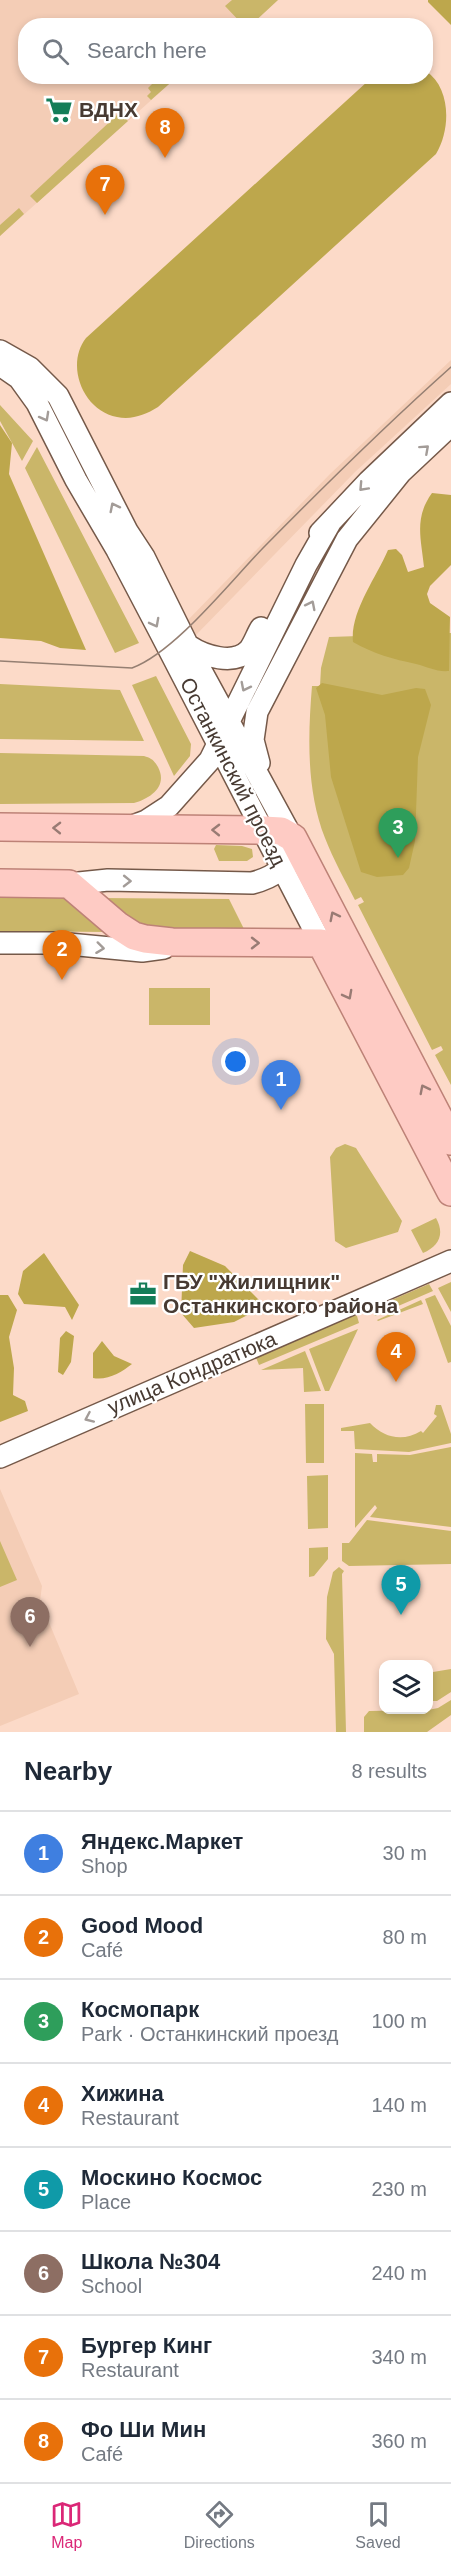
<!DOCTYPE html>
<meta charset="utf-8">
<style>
:root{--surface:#fff;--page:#f2f2f3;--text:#1f2937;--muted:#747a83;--line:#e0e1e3;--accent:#db2777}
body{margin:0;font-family:Arial,sans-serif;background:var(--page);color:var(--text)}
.controls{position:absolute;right:18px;bottom:18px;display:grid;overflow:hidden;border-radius:12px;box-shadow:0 3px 9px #0003}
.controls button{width:54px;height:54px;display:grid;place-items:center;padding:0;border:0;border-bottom:2px solid var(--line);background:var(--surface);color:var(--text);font:30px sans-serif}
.you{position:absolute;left:236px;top:1062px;width:21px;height:21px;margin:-15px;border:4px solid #fff;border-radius:50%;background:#1a73e8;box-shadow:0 0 0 9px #1a73e833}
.badge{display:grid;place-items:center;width:39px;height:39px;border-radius:50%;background:var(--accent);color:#fff;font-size:20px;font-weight:700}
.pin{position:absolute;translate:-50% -50px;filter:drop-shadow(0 2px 3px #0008)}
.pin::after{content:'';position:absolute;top:32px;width:21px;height:18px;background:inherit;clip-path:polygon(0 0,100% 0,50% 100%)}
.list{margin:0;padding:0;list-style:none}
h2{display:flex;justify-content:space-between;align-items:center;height:78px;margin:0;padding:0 24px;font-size:26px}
h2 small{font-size:20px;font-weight:400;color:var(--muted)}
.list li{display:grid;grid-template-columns:39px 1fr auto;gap:18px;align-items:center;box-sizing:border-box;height:84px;padding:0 24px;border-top:2px solid var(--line)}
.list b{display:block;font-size:22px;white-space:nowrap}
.list p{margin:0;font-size:20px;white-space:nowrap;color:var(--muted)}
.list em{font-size:20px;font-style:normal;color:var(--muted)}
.icon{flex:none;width:33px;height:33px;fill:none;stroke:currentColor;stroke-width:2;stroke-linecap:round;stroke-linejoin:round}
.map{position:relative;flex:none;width:451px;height:1732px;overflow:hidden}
.search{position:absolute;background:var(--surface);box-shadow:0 3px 9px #0003;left:18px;right:18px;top:18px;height:66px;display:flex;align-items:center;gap:15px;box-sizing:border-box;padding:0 21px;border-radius:24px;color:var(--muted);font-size:22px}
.sheet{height:750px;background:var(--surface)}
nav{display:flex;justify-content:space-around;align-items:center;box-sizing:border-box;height:84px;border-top:2px solid var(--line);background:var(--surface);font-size:16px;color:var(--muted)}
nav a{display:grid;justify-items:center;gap:3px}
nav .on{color:var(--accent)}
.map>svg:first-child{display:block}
.built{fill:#f4cdb6}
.green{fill:#cab669}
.forest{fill:#bda74c}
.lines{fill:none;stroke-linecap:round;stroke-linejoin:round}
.minor-casing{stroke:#755949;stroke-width:24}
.major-casing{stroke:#bd8277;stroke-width:30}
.minor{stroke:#fff;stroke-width:21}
.major{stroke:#fecbc4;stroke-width:27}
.tram{stroke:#957f72;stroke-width:1.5}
.oneway{stroke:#a39c98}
.oneway2{stroke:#997b74}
.labels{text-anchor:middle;stroke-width:4.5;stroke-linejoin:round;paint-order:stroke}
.poi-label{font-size:21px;font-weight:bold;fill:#473a32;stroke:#fff;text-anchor:start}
.street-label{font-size:21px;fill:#473a32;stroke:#fff}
</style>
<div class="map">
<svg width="451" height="1732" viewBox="0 0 451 1732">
<rect width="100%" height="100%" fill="#fcdac8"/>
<path class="built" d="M0,0H278L251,25L26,26V76L177,77L0,236Z
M451,360V384L355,472L195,636L187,621L330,474Z
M0,1489L42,1586L40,1601L79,1694L0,1726Z"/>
<path class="green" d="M232,0H278L251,25L244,26L225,6Z
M159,77H177L151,100L147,96L151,92L148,88Z
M121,114L128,121L37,203L30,196L117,115Z
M19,208L24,214L0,236V225Z
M0,405L33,441L22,461L0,421Z
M37,447L139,643L115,653L25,468Z
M451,633V1085L435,1055L443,1050L441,1046L432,1050L358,905L364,902L361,897L355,900C345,880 333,859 325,838C306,790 308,735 312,686H320L321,668L329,637Z
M156,676L191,744L190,756L174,776L132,685Z
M0,684L120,690L144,741L0,739Z
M0,753L144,756C151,758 154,760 158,767C168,786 151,798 134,803L0,804Z
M216,845L242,846L252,849L253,857L247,861H219L214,849Z
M0,896L59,897L72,900L107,932L0,931Z
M98,898L229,899L245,931L150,933Z
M149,988H210V1025H149Z
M345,1144L356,1148L402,1221L398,1232L346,1248L335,1241L330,1157L336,1148Z
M436,1218C445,1234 439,1246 423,1253L411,1230Z
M451,1282V1312L438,1288Z
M429,1284L433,1291L375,1316L373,1308Z
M435,1295L451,1326V1362L448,1363L425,1299Z
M421,1300L423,1304L378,1321L377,1320Z
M352,1315L357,1316L359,1323L259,1365L255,1355Z
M358,1329L329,1391H325L309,1349Z
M305,1351L321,1391L304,1392L303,1368L261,1370Z
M305,1404H324V1463H306Z
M436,1405H441L451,1434V1443L409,1452L355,1449L354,1431H341V1428L370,1423C384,1438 403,1442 421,1431L423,1433L437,1416L434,1414Z
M451,1447V1527L370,1517L377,1508L375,1505L355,1528V1453L372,1454L373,1462H377V1454L410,1455Z
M328,1475V1528L308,1529L307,1476Z
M367,1520L451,1531V1564L349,1566L342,1561V1543H349Z
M0,1541L17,1580L0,1587Z
M328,1547V1559L314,1576L309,1577V1548Z
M339,1567L344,1571L342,1574L346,1732H336L334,1654L326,1639L327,1597L333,1572Z
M451,1669V1692L437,1701H432L433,1672Z
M451,1700V1715L427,1732H364V1717L369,1711L428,1710L438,1708Z"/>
<path class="forest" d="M428,0H451V25L428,2Z
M426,71C451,88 451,129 436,154L158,407C145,415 132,420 117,417C83,411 65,365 86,338L368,81L374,77L426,76Z
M0,425L12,443L9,474L86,650L60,648L41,641L0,638Z
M432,493L451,495V565L430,586L427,594L430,603L450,617L449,671C436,672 428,667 416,664C393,659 374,654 353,642C350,612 376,578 388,550L396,549L402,555L408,572L424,567C421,538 414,518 432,493Z
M322,683L382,695L416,688L425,689L431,705L418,757L415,841L409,868L403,875L377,877L361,872L331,777L325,715L316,688Z
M190,1251L225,1266L265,1306L234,1322L194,1328L181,1313L183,1265Z
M44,1253L79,1305L72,1320L65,1307L24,1304L18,1294L23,1271Z
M0,1295H8L17,1310L9,1337L14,1368L13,1395L25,1401L28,1411L0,1422Z
M66,1331L74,1336L71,1362L63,1375L58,1372L60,1338Z
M102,1341L114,1356L132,1364C122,1372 107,1381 93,1378V1353Z"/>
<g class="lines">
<defs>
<path id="minor" d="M0,351L30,368L58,396L127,531L144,557L192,654L295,843C293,866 272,878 252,883L108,880L69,884
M0,365L19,378L37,403L76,480L117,550L160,632L321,943
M320,533L369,481L451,403
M189,646C204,656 234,666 249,650C254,644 257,634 261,628
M259,763L253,740L257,712L347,539L401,472L451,425
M130,827L146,821L169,806L210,760L306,565L330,523
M0,943H58L142,951L164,948
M0,1457L451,1261"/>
<path id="major" d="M0,827L263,830L281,831L293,838L451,1141
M0,883L69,884L117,925L134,936L145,939L172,942L321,943L451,1192"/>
</defs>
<use href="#minor" class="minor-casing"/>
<use href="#major" class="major-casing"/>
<use href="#minor" class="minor"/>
<use href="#major" class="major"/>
<path class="tram" d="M0,661L132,668C175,652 230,582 263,548C324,486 386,425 451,367"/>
</g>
<defs><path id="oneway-chevron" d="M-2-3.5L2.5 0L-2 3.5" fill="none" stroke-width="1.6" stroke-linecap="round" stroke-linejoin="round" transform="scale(1.5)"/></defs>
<g class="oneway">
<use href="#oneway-chevron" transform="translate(45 417) rotate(61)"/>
<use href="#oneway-chevron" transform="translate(425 449) rotate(-42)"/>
<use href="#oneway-chevron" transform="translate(363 487) rotate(133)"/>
<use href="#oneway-chevron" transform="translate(114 507) rotate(-117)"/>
<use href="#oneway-chevron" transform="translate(311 605) rotate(-63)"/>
<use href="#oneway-chevron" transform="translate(155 623) rotate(62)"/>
<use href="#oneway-chevron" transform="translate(245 687) rotate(117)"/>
<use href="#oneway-chevron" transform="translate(127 881) rotate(1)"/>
<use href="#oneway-chevron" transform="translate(100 948) rotate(7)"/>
<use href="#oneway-chevron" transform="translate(89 1418) rotate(156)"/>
</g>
<g class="oneway2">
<use href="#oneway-chevron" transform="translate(57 828) rotate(-179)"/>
<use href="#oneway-chevron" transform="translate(216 830) rotate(-179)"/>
<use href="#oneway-chevron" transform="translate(334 916) rotate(-117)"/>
<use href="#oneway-chevron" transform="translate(255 943)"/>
<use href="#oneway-chevron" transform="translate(348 995) rotate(62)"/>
<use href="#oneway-chevron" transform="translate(424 1089) rotate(-117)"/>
</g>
<defs>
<symbol id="supermarket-bare" viewBox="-9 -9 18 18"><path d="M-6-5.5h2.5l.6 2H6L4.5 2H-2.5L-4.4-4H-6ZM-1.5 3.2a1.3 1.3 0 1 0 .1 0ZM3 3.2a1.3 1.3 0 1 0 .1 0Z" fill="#147d58" stroke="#fff" stroke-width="2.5" paint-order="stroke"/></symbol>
<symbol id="office-bare" viewBox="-9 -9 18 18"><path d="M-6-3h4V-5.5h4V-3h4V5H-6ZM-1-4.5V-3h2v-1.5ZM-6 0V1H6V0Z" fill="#147d58" stroke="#fff" stroke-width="2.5" paint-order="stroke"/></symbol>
</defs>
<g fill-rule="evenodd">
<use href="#supermarket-bare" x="40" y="91" width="38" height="38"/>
<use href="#office-bare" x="124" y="1275" width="38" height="38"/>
</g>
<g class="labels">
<g class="poi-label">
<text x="79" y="117">ВДНХ</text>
<text x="163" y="1289">ГБУ "Жилищник"<tspan x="163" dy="24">Останкинского района</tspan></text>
</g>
<g class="street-label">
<text transform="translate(233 772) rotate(63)" y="7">Останкинский проезд</text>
<text transform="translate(192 1373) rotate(-23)" y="7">улица Кондратюка</text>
</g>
</g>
</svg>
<div class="controls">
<button><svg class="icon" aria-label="layers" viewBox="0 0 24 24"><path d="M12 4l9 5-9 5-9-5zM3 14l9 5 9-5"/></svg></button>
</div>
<div class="you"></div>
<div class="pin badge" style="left:281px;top:1110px;background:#3f7fe0">1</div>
<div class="pin badge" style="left:62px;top:980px;background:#e8710a">2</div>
<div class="pin badge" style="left:398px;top:858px;background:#2e9e5b">3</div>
<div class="pin badge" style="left:396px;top:1382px;background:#e8710a">4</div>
<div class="pin badge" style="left:401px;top:1615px;background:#0f9aa8">5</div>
<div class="pin badge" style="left:30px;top:1647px;background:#8d6e63">6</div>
<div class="pin badge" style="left:105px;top:215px;background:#e8710a">7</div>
<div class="pin badge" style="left:165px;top:158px;background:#e8710a">8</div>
<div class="search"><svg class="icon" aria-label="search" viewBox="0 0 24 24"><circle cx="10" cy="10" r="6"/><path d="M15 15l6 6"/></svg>Search here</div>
</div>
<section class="sheet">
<h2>Nearby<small>8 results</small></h2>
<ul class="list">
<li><span class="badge" style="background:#3f7fe0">1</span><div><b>Яндекс.Маркет</b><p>Shop</p></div><em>30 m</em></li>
<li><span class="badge" style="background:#e8710a">2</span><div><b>Good Mood</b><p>Café</p></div><em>80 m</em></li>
<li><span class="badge" style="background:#2e9e5b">3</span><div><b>Космопарк</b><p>Park · Останкинский проезд</p></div><em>100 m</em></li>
<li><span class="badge" style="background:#e8710a">4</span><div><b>Хижина</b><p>Restaurant</p></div><em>140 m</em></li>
<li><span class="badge" style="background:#0f9aa8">5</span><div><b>Москино Космос</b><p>Place</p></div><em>230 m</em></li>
<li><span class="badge" style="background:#8d6e63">6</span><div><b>Школа №304</b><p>School</p></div><em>240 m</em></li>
<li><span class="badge" style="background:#e8710a">7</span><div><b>Бургер Кинг</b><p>Restaurant</p></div><em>340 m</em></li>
<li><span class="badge" style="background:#e8710a">8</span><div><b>Фо Ши Мин</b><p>Café</p></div><em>360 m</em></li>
</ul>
</section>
<nav>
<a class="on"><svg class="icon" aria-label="map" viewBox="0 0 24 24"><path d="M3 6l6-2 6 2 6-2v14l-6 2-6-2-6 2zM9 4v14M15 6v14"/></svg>Map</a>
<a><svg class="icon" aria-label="directions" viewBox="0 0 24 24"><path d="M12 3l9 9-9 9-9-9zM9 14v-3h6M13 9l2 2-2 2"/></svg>Directions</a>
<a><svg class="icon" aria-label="saved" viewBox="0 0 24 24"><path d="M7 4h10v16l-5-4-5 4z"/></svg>Saved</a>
</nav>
